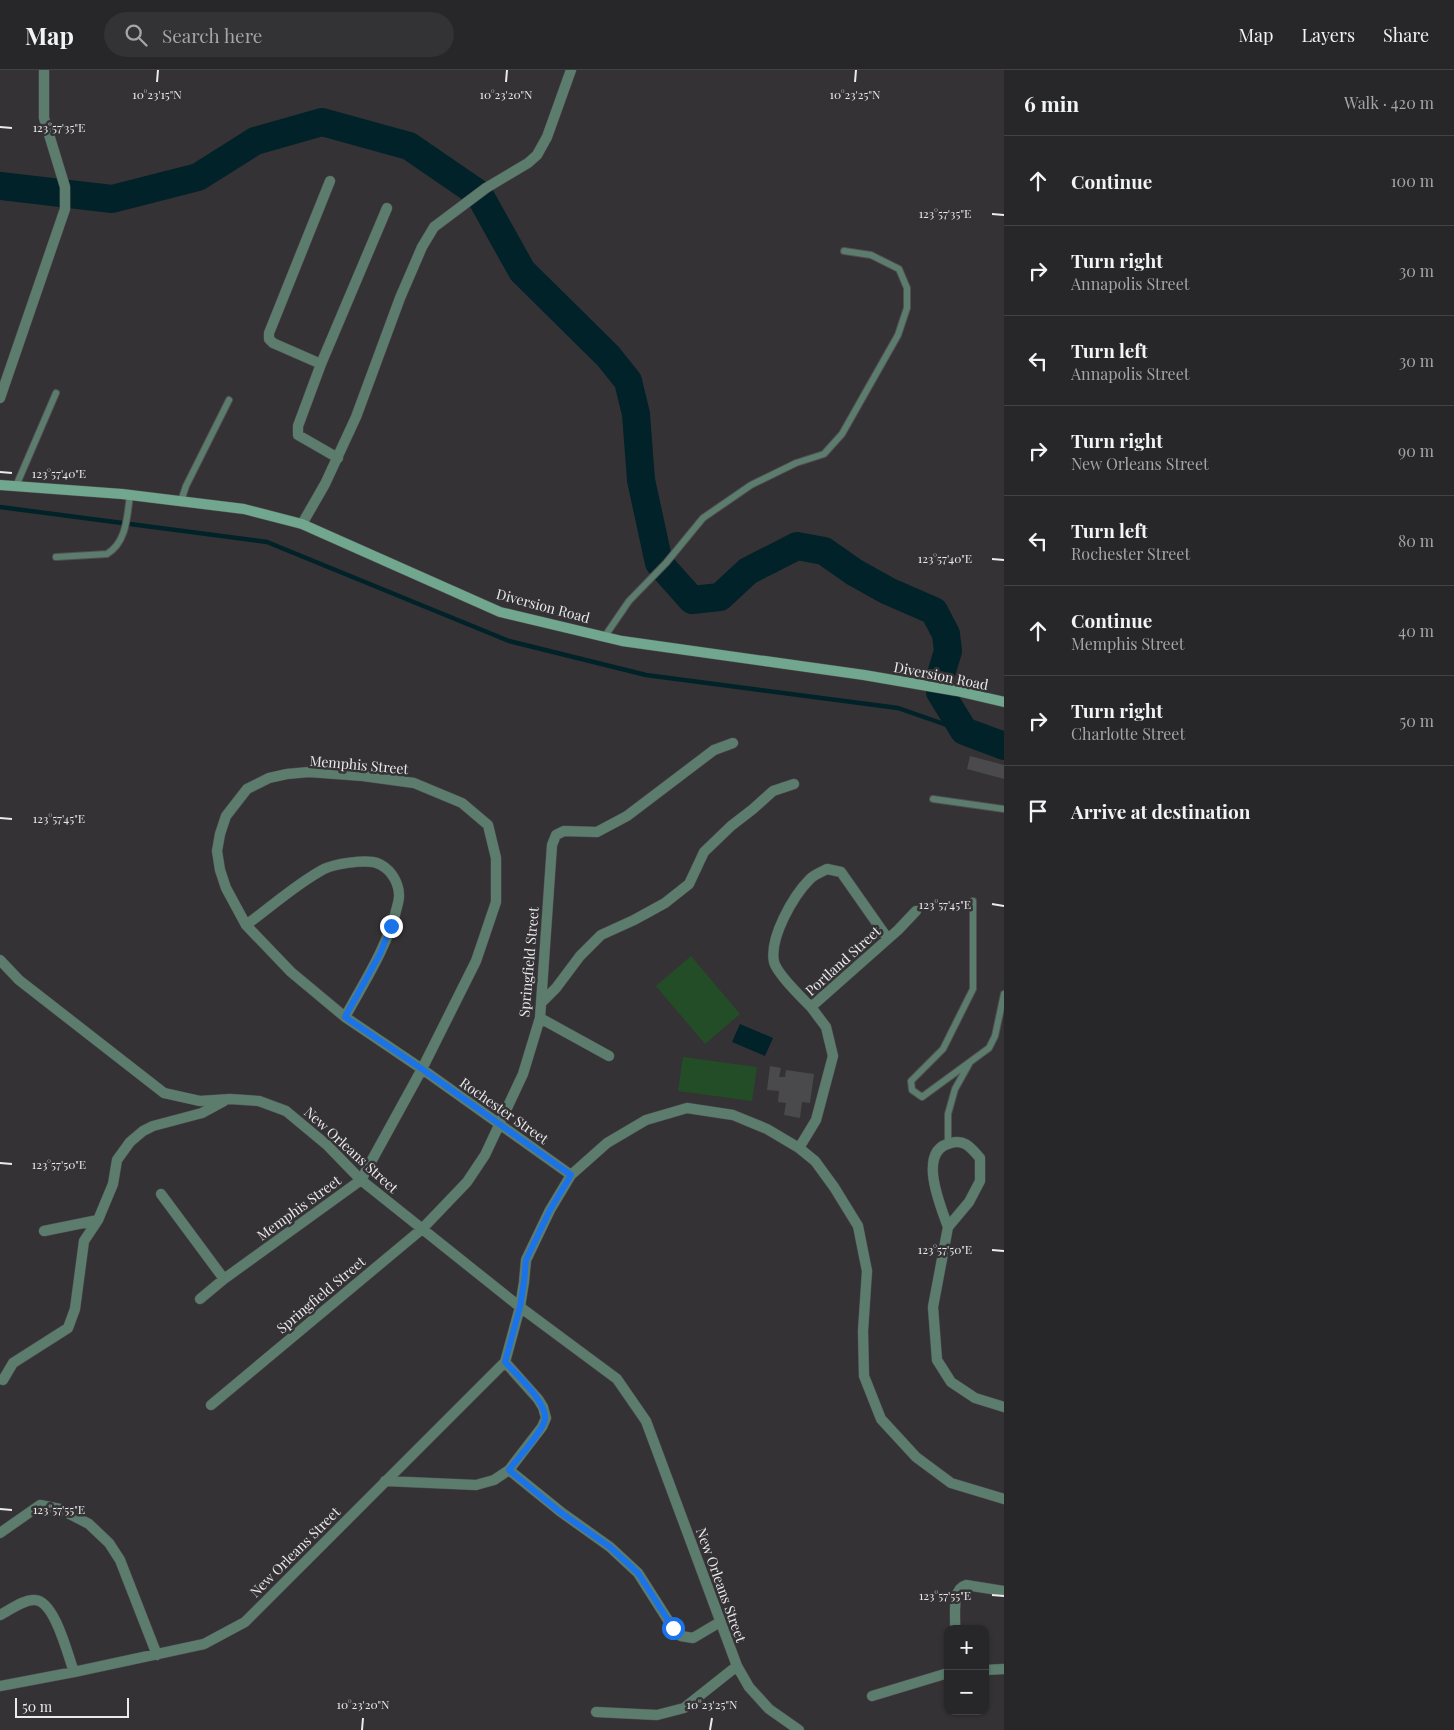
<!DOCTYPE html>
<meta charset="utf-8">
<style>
:root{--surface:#272628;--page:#333234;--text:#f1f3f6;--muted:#a4a5a8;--line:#434345}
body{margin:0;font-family:"Playfair Display",serif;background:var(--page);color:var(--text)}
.controls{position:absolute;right:15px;bottom:15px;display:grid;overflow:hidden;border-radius:10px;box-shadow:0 1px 4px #0004}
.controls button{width:45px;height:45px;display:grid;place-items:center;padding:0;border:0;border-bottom:1px solid var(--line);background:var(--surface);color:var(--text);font:25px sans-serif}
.scale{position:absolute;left:15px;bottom:12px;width:114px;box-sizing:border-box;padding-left:5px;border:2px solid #ebeaec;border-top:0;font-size:14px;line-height:18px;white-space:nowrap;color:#ebeaec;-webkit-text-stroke:4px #343235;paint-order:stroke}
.stop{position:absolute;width:15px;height:15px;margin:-11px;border:4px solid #1a73e8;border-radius:50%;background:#fff}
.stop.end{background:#1a73e8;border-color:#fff;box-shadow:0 1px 5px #0008}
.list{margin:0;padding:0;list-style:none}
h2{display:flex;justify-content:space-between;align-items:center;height:65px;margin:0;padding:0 20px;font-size:21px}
h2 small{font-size:16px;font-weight:400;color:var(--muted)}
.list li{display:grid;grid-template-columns:32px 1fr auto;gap:15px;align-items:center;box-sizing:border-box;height:90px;padding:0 20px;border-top:1px solid var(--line)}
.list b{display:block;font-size:19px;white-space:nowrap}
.list p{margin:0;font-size:16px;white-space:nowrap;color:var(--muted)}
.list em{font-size:16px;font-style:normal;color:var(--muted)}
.icon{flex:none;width:28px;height:28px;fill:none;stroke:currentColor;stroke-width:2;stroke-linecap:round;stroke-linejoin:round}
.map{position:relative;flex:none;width:1004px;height:1660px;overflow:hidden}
header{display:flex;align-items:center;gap:30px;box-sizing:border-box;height:70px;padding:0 25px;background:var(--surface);border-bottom:1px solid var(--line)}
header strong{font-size:24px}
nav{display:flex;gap:28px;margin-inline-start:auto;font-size:18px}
.search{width:350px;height:45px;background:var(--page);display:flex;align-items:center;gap:12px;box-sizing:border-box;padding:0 18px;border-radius:28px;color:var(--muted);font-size:19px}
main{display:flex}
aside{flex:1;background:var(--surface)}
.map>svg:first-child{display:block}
.green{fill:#234d27}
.water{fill:#002228}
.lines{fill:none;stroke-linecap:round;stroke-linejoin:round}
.stream{stroke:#002228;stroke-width:4.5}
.river{stroke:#002228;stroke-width:28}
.building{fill:#4a494c}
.lane-casing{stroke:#514f52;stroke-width:8}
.street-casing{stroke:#514f52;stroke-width:11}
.secondary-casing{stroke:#514f52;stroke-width:11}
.lane{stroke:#5c7d6e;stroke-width:6}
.street{stroke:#5c7d6e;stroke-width:10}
.secondary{stroke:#70a78e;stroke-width:10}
.route{stroke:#1a73e8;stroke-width:6}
.ticks{fill:none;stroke:#ebeaec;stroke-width:2}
.labels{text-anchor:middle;stroke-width:5;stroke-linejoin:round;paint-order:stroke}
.street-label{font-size:14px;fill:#ebeaec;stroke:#343235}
.ticks-label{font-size:12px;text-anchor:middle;fill:#ebeaec;stroke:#343235;stroke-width:5;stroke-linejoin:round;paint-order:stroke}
</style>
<header>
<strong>Map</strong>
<div class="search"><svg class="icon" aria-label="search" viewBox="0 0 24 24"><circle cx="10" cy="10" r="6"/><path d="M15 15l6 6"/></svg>Search here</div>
<nav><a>Map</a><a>Layers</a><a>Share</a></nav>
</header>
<main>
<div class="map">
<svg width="1004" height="1660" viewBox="0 0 1004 1660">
<rect width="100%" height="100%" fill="#343235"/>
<path class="green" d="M691,886L740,944L705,974L656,916Z
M683,987L757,997L752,1031L678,1021Z"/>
<path class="water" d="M740,954L773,968L765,986L732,972Z"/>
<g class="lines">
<path class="stream" d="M0,437L267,472L509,571L646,605L898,638L964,661"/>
<path class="river" d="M0,116L112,129L198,107L255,71L322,52L409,76L479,124L522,201L608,286L628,311L636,344L641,410L659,493L692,530L720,527L748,501L797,476L824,481L854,502L888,521L934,541L946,564L948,581L939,611
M940,622L964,661L1004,676"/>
</g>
<path class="building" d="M970,686L1004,695V709L967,699Z
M770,996L781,998L779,1007H785L786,1000L814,1004L810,1033L802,1032L800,1048L784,1045L786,1033L778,1032L779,1021L767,1020Z"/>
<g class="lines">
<defs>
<path id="lane" d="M16,416L56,323
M181,431L186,416L229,330
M56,487L107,484C127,472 127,446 130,425
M605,566L629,531L666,493L703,448L751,415L796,393L824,384L842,364L898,265L907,238V218L899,199L871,185L844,181
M933,729L1004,739
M973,831V919L943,979L911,1011L912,1020L922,1027L989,978L995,966L1004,924
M948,1073V1044L955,1019L969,994"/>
<path id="street" d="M321,294L273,273L269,269V263L330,111
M0,328L65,139V117L44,48V0
M338,388L298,365V356L321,294L387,138
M302,454L325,414L356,347L400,228L422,177L434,157L486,118L528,93L537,85L547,67L571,0
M246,855C271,837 296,814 324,799C334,794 361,790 373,792C379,793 385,797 389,801C397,810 401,822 398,833C389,874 365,911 345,947
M0,890L19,910L164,1023L200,1031L230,1029L259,1031L286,1041L327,1075L361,1110L520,1237L617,1309L646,1351L737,1596L749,1617L769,1639L799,1660
M542,932L556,918L580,886L601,865L634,850L665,833L689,814L704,782L731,756L753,739L773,721L794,714
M811,937C802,928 777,904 774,892C769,868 793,826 810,809C815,804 822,802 827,799L841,802L888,869
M540,948L609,986
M799,1078L816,1050L833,986L826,957L811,937L898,860L916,841
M161,1124L224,1209
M948,1157C941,1137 916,1080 951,1073C965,1069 971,1078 980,1088V1111L969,1132L948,1157L933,1237L937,1290L951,1312L975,1328L1004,1337
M44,1161L98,1150
M200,1229L224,1209L361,1110L422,999L476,891L496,832V788L488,755L462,733L414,713L363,706L309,702L287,704L269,708L247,719L226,746L220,764L217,781L220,800L226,818L246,855L291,902L345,947L422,999L571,1105
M3,1310L13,1293L68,1258L75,1239L84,1171L98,1150L113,1114L117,1090L130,1072L143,1061L153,1056L202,1043L224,1031
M211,1335L422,1159L467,1112L485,1085L523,1004L540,948L552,775L556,765L564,761L597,762L627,746L714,680L733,673
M509,1400L561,1442L610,1477L638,1503L673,1558L681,1566L693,1568L720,1552
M385,1411L476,1415L494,1410L509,1400L542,1357L546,1348L543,1337L538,1329L505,1292
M0,1463L40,1435L60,1439L89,1454L109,1473L120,1490L157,1585
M0,1545C10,1540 24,1529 35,1530C55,1531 68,1586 74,1602
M955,1559C956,1546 951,1519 966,1515L1004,1521
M985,1600L1004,1599
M0,1616L74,1602L204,1574L245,1552L505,1292L520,1237L524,1212L526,1190L550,1140L571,1105L607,1073L646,1050L687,1038L733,1045L767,1059L799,1078L815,1091L834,1117L858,1156L867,1201L863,1261L864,1306L881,1349L916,1387L951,1413L1004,1429
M872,1626L948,1603
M596,1642L657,1645L684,1638L737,1596"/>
<path id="secondary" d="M0,415L122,424L244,439L302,454L500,542L622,571L864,605L957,621L1004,632"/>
</defs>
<use href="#lane" class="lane-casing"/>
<use href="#street" class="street-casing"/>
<use href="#secondary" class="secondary-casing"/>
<use href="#lane" class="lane"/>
<use href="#street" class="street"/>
<use href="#secondary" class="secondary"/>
</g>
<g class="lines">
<path class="route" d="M391,856L380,884L345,947L422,999L571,1105L550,1140L526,1190L524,1212L520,1237L505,1292C516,1304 547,1332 545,1349C544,1360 517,1389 509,1400L560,1442L610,1477L638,1503L673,1558"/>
</g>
<path class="ticks" d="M157,12L158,0M506,12L507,0M855,12L856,0M0,57L12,58M992,144L1004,145M0,402L12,403M992,489L1004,490M0,748L12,749M992,834L1004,836M0,1093L12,1094M992,1180L1004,1181M0,1439L12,1440M992,1525L1004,1526M362,1660L363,1648M710,1660L712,1648"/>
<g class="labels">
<g class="street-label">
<text transform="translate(543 536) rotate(15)" y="5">Diversion Road</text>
<text transform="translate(941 606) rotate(11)" y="5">Diversion Road</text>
<text transform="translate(359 695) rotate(5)" y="5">Memphis Street</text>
<text transform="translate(843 891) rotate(-42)" y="5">Portland Street</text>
<text transform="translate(529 892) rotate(-85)" y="5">Springfield Street</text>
<text transform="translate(504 1041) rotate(35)" y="5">Rochester Street</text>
<text transform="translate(351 1080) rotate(42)" y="5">New Orleans Street</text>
<text transform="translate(299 1138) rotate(-36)" y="5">Memphis Street</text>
<text transform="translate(321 1225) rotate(-40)" y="5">Springfield Street</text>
<text transform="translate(295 1482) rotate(-45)" y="5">New Orleans Street</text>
<text transform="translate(721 1515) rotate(70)" y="5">New Orleans Street</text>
</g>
</g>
<g class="ticks-label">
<text x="157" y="29">10°23'15"N</text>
<text x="506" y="29">10°23'20"N</text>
<text x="855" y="29">10°23'25"N</text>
<text x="59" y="62">123°57'35"E</text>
<text x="945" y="148">123°57'35"E</text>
<text x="59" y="408">123°57'40"E</text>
<text x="945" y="493">123°57'40"E</text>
<text x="59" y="753">123°57'45"E</text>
<text x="945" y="839">123°57'45"E</text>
<text x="59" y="1099">123°57'50"E</text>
<text x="945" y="1184">123°57'50"E</text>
<text x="59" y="1444">123°57'55"E</text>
<text x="945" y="1530">123°57'55"E</text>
<text x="363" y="1639">10°23'20"N</text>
<text x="712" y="1639">10°23'25"N</text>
</g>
</svg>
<div class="controls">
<button>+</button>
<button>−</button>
</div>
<div class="scale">50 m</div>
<div class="stop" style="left:673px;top:1558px"></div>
<div class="stop end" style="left:391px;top:856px"></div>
</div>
<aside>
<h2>6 min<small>Walk · 420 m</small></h2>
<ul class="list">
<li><svg class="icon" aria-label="ahead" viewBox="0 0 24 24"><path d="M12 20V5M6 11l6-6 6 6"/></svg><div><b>Continue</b></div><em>100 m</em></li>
<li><svg class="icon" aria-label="right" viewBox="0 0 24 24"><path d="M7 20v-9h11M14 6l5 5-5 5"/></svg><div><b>Turn right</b><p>Annapolis Street</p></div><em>30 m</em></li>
<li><svg class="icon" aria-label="left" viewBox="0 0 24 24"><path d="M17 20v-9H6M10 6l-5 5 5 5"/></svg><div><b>Turn left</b><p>Annapolis Street</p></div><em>30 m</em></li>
<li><svg class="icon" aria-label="right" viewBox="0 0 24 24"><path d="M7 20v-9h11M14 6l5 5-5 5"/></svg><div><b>Turn right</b><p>New Orleans Street</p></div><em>90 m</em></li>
<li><svg class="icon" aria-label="left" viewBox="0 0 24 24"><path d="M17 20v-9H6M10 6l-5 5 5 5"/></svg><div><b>Turn left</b><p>Rochester Street</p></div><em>80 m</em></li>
<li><svg class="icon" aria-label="ahead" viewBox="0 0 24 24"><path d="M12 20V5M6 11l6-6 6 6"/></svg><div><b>Continue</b><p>Memphis Street</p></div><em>40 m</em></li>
<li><svg class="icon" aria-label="right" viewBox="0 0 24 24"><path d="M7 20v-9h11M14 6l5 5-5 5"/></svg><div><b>Turn right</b><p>Charlotte Street</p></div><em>50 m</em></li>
<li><svg class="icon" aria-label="arrive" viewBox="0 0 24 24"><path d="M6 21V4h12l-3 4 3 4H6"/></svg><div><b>Arrive at destination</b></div></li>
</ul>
</aside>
</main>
